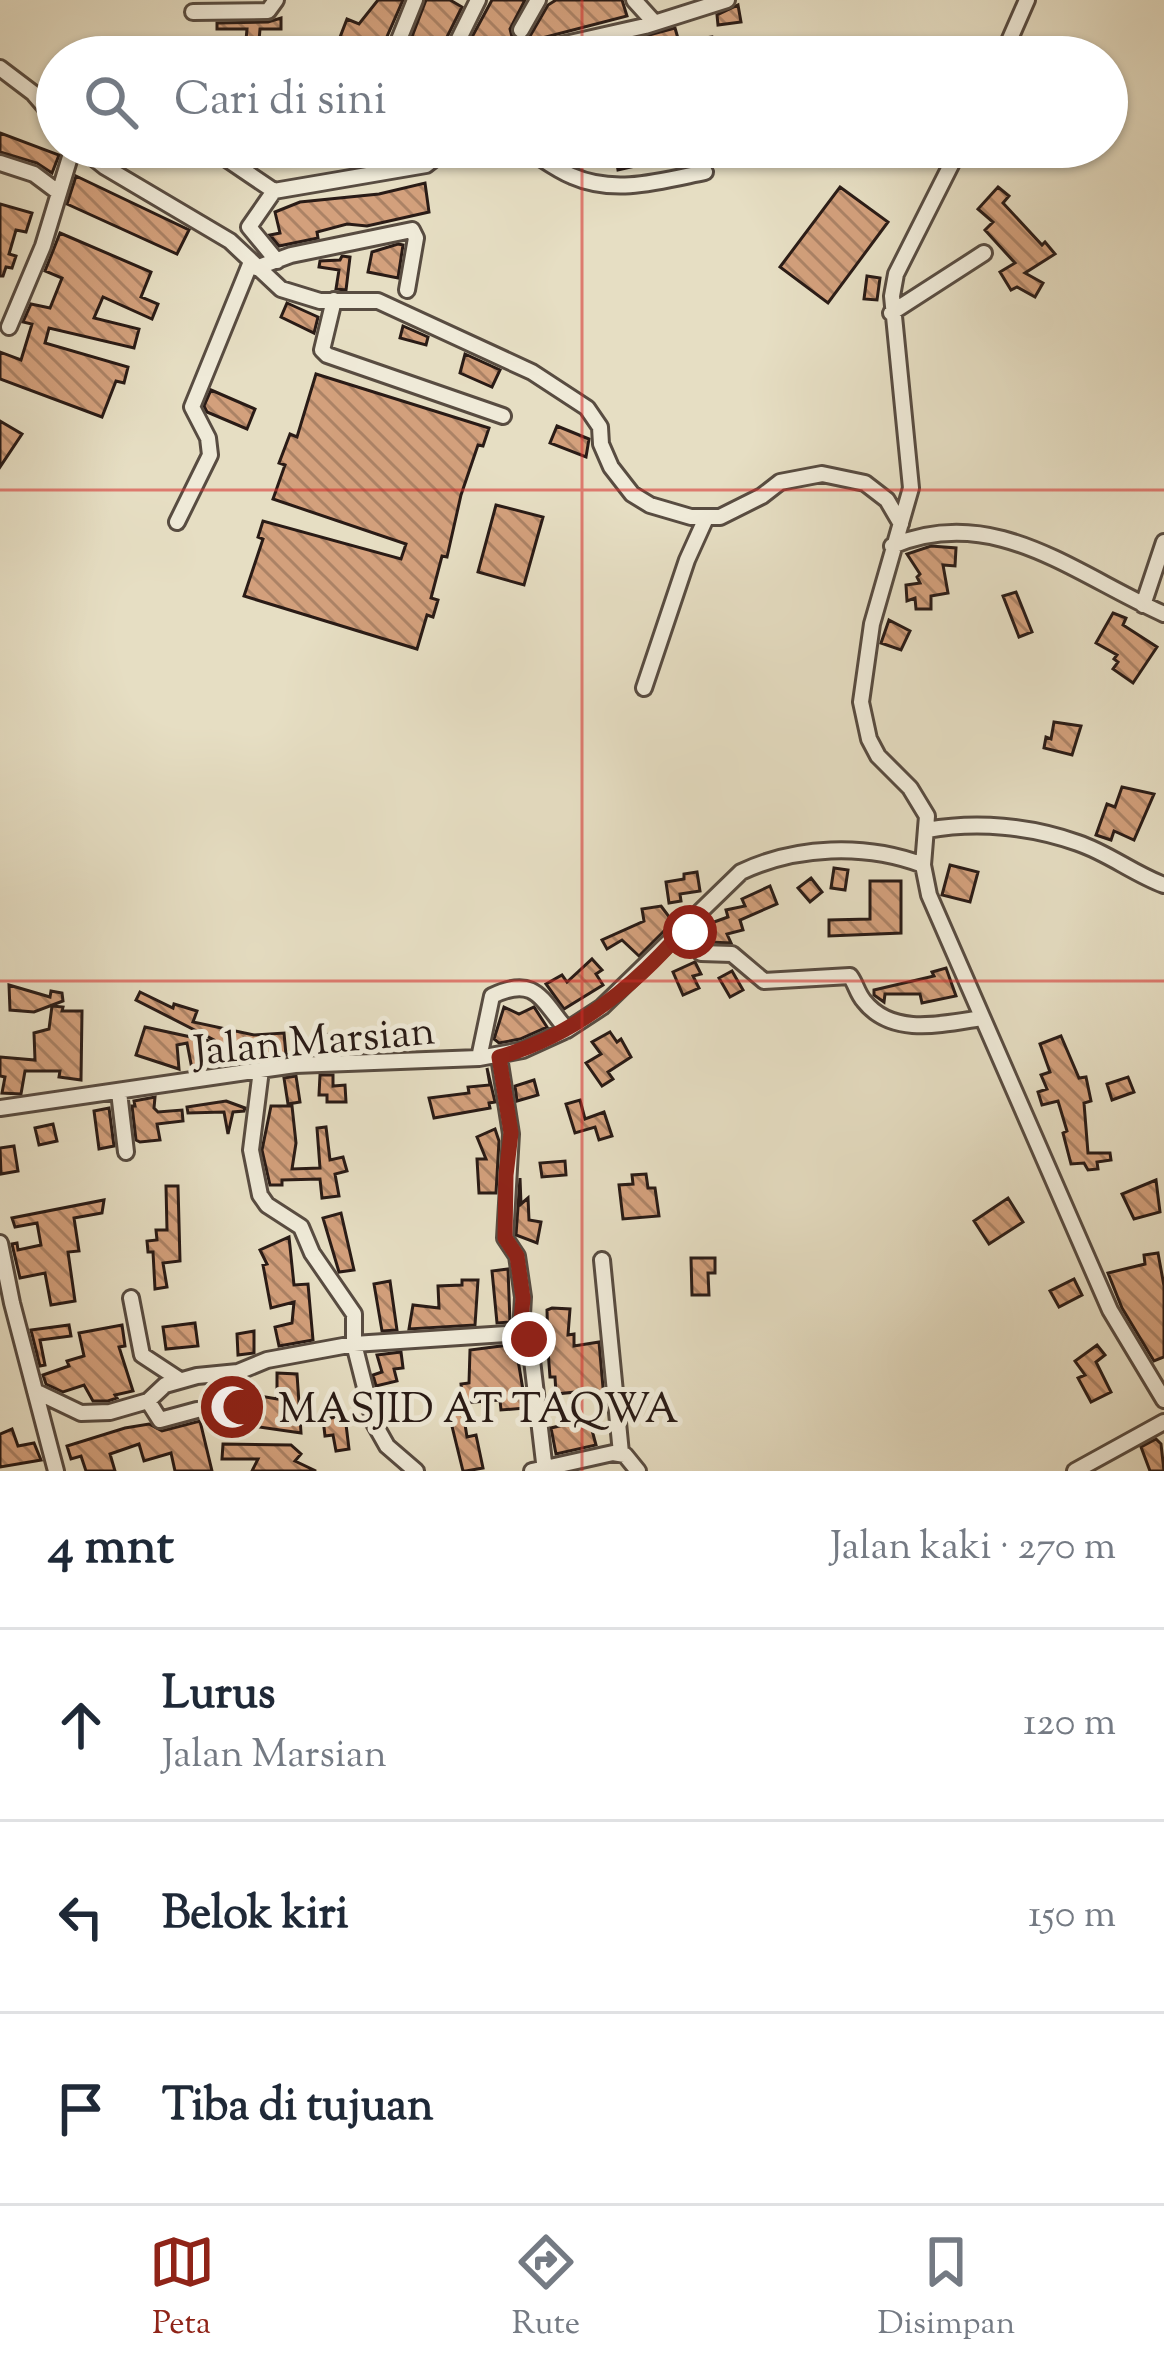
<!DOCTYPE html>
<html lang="id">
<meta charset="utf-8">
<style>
:root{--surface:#fff;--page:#f6f6f7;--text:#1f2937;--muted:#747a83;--line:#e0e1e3;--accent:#8f2418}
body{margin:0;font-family:"Sorts Mill Goudy",serif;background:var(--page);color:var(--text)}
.stop{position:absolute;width:36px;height:36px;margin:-27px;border:9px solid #8f2418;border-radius:50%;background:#fff}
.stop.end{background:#8f2418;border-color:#fff;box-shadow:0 3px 12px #0008}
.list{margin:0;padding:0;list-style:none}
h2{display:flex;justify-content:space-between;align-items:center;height:156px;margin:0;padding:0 48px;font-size:51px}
h2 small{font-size:39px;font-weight:400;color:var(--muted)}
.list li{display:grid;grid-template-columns:78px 1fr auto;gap:36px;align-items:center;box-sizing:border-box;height:192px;padding:0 48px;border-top:3px solid var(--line)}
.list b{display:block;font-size:45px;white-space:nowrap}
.list p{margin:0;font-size:39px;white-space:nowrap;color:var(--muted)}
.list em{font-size:39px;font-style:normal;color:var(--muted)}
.icon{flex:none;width:66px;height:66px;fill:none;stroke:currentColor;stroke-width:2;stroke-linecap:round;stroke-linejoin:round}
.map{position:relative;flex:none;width:1164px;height:1471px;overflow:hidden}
.search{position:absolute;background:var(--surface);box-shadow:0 3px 9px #0004;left:36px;right:36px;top:36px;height:132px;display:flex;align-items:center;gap:30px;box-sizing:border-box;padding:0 42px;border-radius:66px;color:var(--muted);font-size:45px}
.sheet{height:732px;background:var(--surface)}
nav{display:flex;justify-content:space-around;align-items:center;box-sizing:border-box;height:168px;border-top:3px solid var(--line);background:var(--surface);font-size:33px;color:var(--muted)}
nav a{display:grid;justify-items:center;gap:6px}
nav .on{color:var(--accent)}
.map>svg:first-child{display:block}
.building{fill:url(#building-back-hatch);stroke:#291b16;stroke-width:3}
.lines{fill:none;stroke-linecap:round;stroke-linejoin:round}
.minor-casing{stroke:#584c41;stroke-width:20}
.minor{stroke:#efead8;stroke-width:14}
.route{stroke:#8f2418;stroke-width:15}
.grid{fill:none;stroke:#d62828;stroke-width:3;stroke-opacity:0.55}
.labels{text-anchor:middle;stroke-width:10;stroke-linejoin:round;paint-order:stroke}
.street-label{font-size:42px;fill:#291b16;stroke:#efead8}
.poi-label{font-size:42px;fill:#291b16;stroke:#efead8;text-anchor:start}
</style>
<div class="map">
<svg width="1164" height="1471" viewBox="0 0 1164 1471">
<defs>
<pattern id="building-back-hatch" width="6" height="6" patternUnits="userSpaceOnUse" patternTransform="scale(3)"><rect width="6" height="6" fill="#d3a07c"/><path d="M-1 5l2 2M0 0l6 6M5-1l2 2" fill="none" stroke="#ab8265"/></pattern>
</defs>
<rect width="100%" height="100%" fill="#e6dec3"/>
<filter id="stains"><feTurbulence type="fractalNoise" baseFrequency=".00167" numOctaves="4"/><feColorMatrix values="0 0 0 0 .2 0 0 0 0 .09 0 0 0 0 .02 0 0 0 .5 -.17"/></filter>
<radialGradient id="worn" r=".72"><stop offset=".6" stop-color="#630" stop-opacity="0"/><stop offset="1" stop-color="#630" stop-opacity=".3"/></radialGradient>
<path class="building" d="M378,0H403L378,57H356L337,45L347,19L359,24Z
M426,0H450L462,7L437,57L408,47Z
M492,0H525L510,29L512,37L520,41L530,36L548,5L556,0H622L627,16L496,50L472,37Z
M738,5L741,22L718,25L717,15Z
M281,18V29H260L259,41L246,40L247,29H217V23L268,22Z
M675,28L679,42L712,37L717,57H567Z
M0,133L59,155L52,173L37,163L0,152Z
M578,147H647L648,154L669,152L670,158L618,170L616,158H580Z
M76,176L189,230L177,254L67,204Z
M425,183L429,212L367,226L347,224L317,232L318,238L279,246L270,235L280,233L275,212L300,202L379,194Z
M840,187L888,222L828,303L780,267Z
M998,187L1009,196L1003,203L1042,245L1045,242L1055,254L1025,273L1043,283L1035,297L1017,287L1011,290L1000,272L1015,263L985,230L993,222L978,209Z
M0,204L32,213L26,232L16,230L9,254L16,256L12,268L6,267L3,276H0Z
M60,233L151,272L141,297L158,304L152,319L103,297L94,318L139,329L134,348L49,328L45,343L128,367L124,383L116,381L102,417L0,379V352L21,360L32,324L23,322L31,304L50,308L62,278L45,271Z
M398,244L403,245L398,278L368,272L372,252Z
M342,256L350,257L346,290L336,289L339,270L319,267L320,261L340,260Z
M867,276L880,278L877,300L864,299Z
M287,303L318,317L314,333L281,317Z
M403,326L428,337L426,345L400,338Z
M465,354L500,370L492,387L460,373Z
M316,374L489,428L483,446L478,445L461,495L447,557L442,556L431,598L438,600L433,617L427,615L417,649L244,596L263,539L258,537L263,521L401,559L406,544L273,499L285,465L279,463L290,434L297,437Z
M211,390L255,409L247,429L207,412L204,406Z
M0,421L22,434L0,467Z
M557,426L589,439L586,457L550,443Z
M496,505L543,517L524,585L478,572Z
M931,546L956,548L955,566L943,565L948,593L931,596V609H916L915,598L907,601L906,585L920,583L917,577L920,574L907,554Z
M1016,592L1032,632L1019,637L1003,596Z
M1113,613L1126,618L1123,625L1157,647L1133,683L1113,669L1118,662L1114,659L1117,655L1096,643Z
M889,620L910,631L901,650L881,643Z
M1054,722L1081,726L1072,755L1044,748L1046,737L1051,739Z
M1122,787L1154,794L1134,840L1114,831L1111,840L1096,835L1107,804L1115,807Z
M950,865L978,872L970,902L942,895Z
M834,868L848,870L845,890L831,888Z
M697,872L700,891L680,894L681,901L669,903L666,882L684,879V874Z
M811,878L822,892L810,902L798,888Z
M870,881H901V933L829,936V920L870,919Z
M770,886L777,904L740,920L743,930L727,934L731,943L709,942L703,926L728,917L726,910L745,906L742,899Z
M661,906L673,922L639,956L622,940L607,949L602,940L644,921L642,909Z
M592,959L602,970L596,974L603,985L564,1009L546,984L562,975L567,982Z
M695,962L701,974L693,976L699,988L683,995L673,972Z
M946,968L956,996L922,1003L920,994H885L884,1002L874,995V990L934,976L932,972Z
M732,971L743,990L730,997L719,978Z
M9,985L50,997L51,991L62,993L63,1001L34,1012L10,1010Z
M140,992L173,1008L174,1004L197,1011L193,1022L254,1035L284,1033L286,1055L291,1054L270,1057L226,1051L224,1055L211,1049L214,1040L136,1000Z
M52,1006L63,1007L62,1011H82L81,1080L59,1077L60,1071H25L21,1094L2,1093L5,1077L0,1076V1057L35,1060L34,1033L49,1029Z
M504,1007L519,1014L534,1007L547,1027L520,1039L499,1043L494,1039Z
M145,1027L209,1041L202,1067L192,1069L187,1043L177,1045L179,1069L136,1055Z
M610,1032L617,1042L621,1039L631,1057L608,1072L613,1079L602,1086L586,1063L601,1054L592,1042Z
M351,1033L352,1050L320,1052L319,1035Z
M1061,1036L1079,1078L1086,1077L1091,1101L1084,1103L1088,1153H1110L1111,1160L1097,1162L1098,1169L1088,1170L1084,1163L1071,1164L1063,1133L1067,1131L1058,1101L1042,1105L1038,1092L1047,1089L1041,1075L1050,1072L1040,1044Z
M487,1068L495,1102L489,1103L490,1108L434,1118L429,1098L469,1093L468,1087L490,1085Z
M320,1075H333V1086L345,1085L346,1102H327V1095H319Z
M296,1076L300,1102L288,1104L284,1078Z
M1128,1077L1134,1092L1112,1100L1107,1084Z
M534,1080L538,1095L517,1101L515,1086Z
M155,1097L154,1108L158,1112L182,1110L183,1121L157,1124L160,1140L140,1142L136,1140L132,1106H135L134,1101Z
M580,1100L585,1119L604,1112L612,1136L599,1140L595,1127L575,1133L566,1104Z
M226,1101L245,1108L244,1111L233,1112L228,1134L224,1112L188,1113L187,1107Z
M271,1106H292L296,1143L292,1169L320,1168L317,1128L326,1127L330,1160L343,1157L347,1171L335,1174L339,1196L322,1198L320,1179L282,1180V1185H270L262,1150Z
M109,1108L114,1146L99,1149L94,1111Z
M53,1124L57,1141L39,1145L35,1128Z
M495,1129L499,1141L496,1193H479L477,1159H486L477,1137Z
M14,1146L18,1171L1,1174L0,1148Z
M565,1161L566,1175L542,1177L540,1163Z
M646,1174L648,1188H655L659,1216L623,1219L619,1185L633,1184L632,1175Z
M520,1178L521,1204L528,1198L529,1220L541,1222L537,1243L516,1235Z
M1156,1180L1160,1212L1134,1219L1122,1194Z
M166,1186H178L180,1261L163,1263L167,1287L155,1289L153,1252H148L147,1241L157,1240L156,1230H167Z
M1008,1198L1023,1222L989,1244L974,1221Z
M104,1200L102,1213L74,1218L79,1251L68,1252L75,1301L51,1305L45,1273L20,1278L12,1244L17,1243L18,1250L41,1245L37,1223L15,1227L12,1218Z
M341,1213L354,1270L339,1272L323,1218Z
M289,1237L294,1285L308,1284L313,1340L279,1346L275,1327L292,1323L294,1302L271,1308L263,1265L267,1264L260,1250Z
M1158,1253L1164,1286V1357L1154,1361L1122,1308L1108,1273L1145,1264L1144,1255Z
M691,1258H715V1273H708L709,1295H692Z
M508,1269L510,1322L497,1323L492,1271Z
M1074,1279L1082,1295L1059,1307L1050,1291Z
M462,1280H478L475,1325L409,1329L413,1305L439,1308L438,1286L462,1285Z
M390,1281L397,1330L382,1331L374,1284Z
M552,1308L570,1309L568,1335L574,1334V1346L599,1342L605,1410L598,1411L595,1390L556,1394L555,1377H550L548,1350L547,1310Z
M195,1323L198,1346L166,1349L163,1327Z
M69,1325L71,1336L40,1340L45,1365L40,1366L31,1330Z
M122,1325L125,1346L119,1347L133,1391L115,1395L117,1398L108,1401H93L84,1385L63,1392L46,1384L43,1375L69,1366L67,1361L84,1356L79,1333Z
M254,1331V1353L238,1355L237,1334Z
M509,1345V1354H517L526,1408L501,1410L500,1400L463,1403L461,1384L469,1383L470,1350Z
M1097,1345L1105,1355L1096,1362L1111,1392L1091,1402L1078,1378L1085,1375L1075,1361Z
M401,1352L403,1368L394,1369L397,1381L376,1386L373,1375L382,1372L377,1355Z
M277,1373L297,1374L301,1433L209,1420L214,1388L277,1399Z
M463,1412L467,1437L476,1435L483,1468L466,1471H463L449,1414Z
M345,1416L349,1449L336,1451L333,1435L325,1436L323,1419Z
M589,1419L596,1445L556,1454L551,1428Z
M200,1421L212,1471H175L171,1453L144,1461L139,1444L110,1454L115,1471H86L81,1456L71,1459L67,1446L125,1428L149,1424L162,1431Z
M12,1429L18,1446L34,1443L41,1460L0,1467V1434Z
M1156,1439L1161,1444L1164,1471H1150L1141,1447Z
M223,1444L291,1445L301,1454L295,1461L316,1471H252L258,1459H222Z"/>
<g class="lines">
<defs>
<path id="minor" d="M634,0L653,21
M193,12L268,11L276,0
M521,30L538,0
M392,57L415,0
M450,57L478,0
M508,57L645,26L727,0
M1002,57L1027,0
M0,68L33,93L57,121
M80,147L105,167L230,241L281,289L320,301H378L532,372L587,408L600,427L601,444L611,467L632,494L650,505L691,517H720L762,496L780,482L822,474L865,483L887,500L901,524
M209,147L274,191L426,165L435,158L438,147
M523,147C539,156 555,169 572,176C615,195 661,181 705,172
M960,147L896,274L892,296L911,488L872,624L861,702L869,739L878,756L910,788L927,816L923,865L929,895L1110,1310L1164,1400
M0,163L34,174L58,192
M274,191L249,227L277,261
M256,268L291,255L412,230L416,238L407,290
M334,300L322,350L327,355L503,416
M891,313L984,253
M9,327L43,246L73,147
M177,522L210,455L208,438L192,407L251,262
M892,546C994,503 1074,574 1164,614
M1143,605L1164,542
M644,688L687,560L706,518
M927,830C977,821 1030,826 1078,843C1108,853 1134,874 1164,885
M688,924L701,953L732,954L764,981L850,976C856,984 857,993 864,1001C892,1037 943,1024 982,1018
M499,1057L511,1134L505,1238L517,1256L523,1297L521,1333L530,1343L545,1471
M479,1058L492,996C535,975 541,999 567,1030
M261,1070L251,1150L260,1195L267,1205L301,1227L312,1253L354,1314V1344L374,1423L387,1446L416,1471
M119,1092L126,1152
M0,1108L295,1065L479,1058L523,1050L567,1030L602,1007L741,872C796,846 865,843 923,865
M0,1243L12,1303L56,1471
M602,1260L621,1453
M131,1298L142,1355L180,1380
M35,1391L81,1413L110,1412L148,1401L165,1385L197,1376L238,1372L267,1360L354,1344L521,1333
M148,1401L160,1420L197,1410
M532,1471L613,1453L625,1455L638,1471
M1075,1471L1164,1422"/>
</defs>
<use href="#minor" class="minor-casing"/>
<use href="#minor" class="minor"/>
</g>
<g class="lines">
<path class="route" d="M529,1339L520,1334L523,1298L517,1256L505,1238L506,1175L511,1133L499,1057C576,1035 637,985 688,924L690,932"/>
</g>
<path class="grid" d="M582,0V57M582,147V1471M0,490H1164M0,981H1164"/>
<defs>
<symbol id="mosque-disc" viewBox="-11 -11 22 22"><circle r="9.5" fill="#8f2418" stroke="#efead8"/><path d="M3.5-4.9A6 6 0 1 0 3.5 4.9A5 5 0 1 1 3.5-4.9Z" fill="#fff"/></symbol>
</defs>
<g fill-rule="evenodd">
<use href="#mosque-disc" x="194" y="1369" width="76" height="76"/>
</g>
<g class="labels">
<g class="street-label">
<text transform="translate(314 1039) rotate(-5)" y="15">Jalan Marsian</text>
</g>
<g class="poi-label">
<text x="278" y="1422">MASJID AT TAQWA</text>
</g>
</g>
<rect width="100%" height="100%" filter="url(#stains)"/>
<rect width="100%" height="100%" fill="url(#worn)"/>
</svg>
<div class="stop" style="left:690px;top:932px"></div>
<div class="stop end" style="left:529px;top:1339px"></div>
<div class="search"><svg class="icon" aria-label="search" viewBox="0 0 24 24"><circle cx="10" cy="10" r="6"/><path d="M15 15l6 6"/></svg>Cari di sini</div>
</div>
<section class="sheet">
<h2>4 mnt<small>Jalan kaki · 270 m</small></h2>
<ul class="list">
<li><svg class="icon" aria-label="ahead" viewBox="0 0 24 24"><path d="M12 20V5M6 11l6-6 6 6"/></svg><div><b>Lurus</b><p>Jalan Marsian</p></div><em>120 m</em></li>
<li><svg class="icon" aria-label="left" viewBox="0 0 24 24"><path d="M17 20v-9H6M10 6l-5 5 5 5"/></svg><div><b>Belok kiri</b></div><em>150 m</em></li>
<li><svg class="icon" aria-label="arrive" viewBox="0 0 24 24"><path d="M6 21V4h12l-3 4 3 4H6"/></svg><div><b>Tiba di tujuan</b></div></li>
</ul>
</section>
<nav>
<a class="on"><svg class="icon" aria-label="map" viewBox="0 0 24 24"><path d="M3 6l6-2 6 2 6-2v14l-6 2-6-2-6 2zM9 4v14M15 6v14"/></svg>Peta</a>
<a><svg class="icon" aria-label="directions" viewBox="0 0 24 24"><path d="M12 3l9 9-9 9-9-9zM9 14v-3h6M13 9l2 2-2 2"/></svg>Rute</a>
<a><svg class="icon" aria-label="saved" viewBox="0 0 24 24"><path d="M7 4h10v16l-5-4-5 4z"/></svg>Disimpan</a>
</nav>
